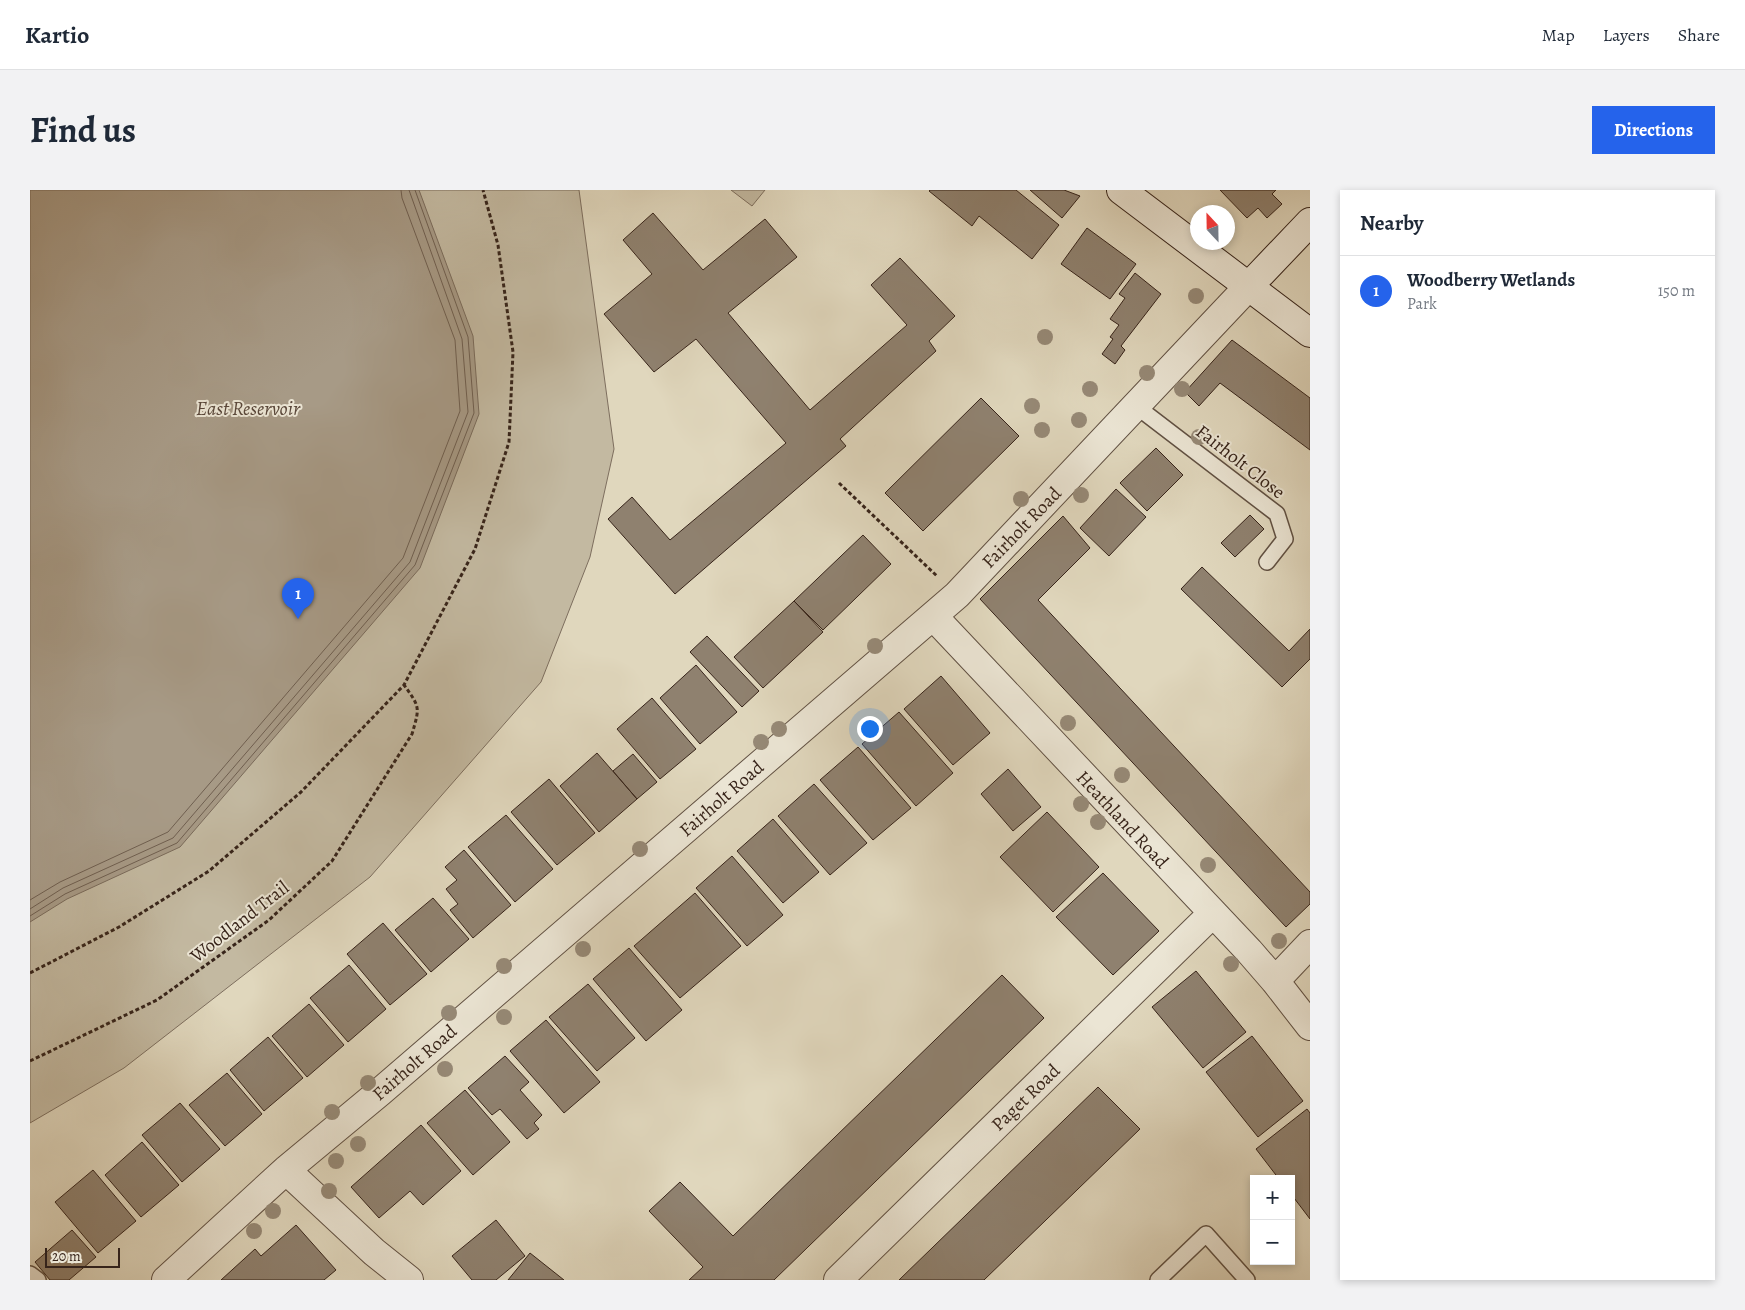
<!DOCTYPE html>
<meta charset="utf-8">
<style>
:root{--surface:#fff;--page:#f2f2f3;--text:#1f2937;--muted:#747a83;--line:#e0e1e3;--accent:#2563eb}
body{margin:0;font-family:Alegreya,serif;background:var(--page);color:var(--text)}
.controls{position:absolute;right:15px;bottom:15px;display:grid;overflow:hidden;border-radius:0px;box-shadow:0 2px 8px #0003}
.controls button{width:45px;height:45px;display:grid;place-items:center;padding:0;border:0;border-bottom:1px solid var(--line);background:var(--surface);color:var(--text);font:25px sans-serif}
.compass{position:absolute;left:1160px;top:15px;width:45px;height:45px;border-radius:50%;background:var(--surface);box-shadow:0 2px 8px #0003;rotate:338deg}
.scale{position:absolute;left:15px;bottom:12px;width:75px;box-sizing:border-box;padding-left:5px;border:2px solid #37241a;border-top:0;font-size:14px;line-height:18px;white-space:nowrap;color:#37241a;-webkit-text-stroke:4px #ebe5d4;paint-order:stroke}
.you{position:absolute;left:839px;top:538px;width:18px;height:18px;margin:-12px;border:4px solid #fff;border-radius:50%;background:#1a73e8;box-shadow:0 0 0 8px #1a73e833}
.badge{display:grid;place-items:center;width:32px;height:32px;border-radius:50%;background:var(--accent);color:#fff;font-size:16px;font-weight:700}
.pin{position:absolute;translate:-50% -41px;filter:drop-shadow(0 1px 2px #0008)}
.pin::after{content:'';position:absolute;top:26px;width:18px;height:15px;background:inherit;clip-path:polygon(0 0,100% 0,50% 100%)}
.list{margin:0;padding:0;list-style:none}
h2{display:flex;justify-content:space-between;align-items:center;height:65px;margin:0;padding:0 20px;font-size:21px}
h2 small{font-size:16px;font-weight:400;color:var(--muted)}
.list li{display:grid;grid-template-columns:32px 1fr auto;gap:15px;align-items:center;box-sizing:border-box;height:70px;padding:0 20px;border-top:1px solid var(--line)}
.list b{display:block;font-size:19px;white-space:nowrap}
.list p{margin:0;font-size:16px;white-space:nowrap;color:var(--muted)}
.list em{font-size:16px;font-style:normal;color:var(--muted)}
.map{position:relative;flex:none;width:1280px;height:1090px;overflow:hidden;border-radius:0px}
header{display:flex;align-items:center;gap:30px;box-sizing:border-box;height:70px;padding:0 25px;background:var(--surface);border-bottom:1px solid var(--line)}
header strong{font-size:24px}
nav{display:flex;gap:28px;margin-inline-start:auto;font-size:18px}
.intro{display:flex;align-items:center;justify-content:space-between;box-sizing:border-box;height:120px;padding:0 30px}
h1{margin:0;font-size:35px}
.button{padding:12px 22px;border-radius:0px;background:var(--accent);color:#fff;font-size:18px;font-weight:700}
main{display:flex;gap:30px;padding:0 30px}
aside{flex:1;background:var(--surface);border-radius:0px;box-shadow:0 2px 8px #0003}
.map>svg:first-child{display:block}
.green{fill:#c3b9a1;stroke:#7d6e5e}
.water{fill:#a79a86;stroke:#7a6b5b}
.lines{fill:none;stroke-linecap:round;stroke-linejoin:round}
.shore{stroke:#6f5f50;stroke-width:1}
.building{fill:#8f816f;stroke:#37241a}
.lane-casing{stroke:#615143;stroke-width:18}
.street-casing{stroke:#615143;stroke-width:30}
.secondary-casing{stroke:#37241a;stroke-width:30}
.path{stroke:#37241a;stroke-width:3;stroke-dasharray:4 2.5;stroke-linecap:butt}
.lane{stroke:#ebe5d4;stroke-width:15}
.street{stroke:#ebe5d4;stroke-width:28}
.secondary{stroke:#ebe5d4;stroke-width:28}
.tree{fill:#968976}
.labels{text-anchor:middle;stroke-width:4;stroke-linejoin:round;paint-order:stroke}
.street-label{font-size:19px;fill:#37241a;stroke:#ebe5d4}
.water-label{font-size:20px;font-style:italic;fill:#59473a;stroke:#ebe5d4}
</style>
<header>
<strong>Kartio</strong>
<nav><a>Map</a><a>Layers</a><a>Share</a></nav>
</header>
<div class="intro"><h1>Find us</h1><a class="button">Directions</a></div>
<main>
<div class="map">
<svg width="1280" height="1090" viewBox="0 0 1280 1090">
<rect width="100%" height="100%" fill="#e0d7bd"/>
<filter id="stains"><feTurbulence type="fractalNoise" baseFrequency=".004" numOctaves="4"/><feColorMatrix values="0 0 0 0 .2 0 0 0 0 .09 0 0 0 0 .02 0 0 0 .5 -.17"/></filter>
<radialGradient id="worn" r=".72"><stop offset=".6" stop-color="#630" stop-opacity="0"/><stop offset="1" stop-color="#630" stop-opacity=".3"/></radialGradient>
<path class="green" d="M0,0H549L584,259L560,367L511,492L340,687L94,878L0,933Z
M701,0H735L722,16Z"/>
<path class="water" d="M0,0H389L443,146L449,224L390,378L150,657L37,709L0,732Z"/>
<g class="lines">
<path class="shore" d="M0,710L30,692L138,642L373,368L430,221L425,150L372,8L371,0
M0,719L33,698L143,648L380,372L438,222L432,149L379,0
M0,726L35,704L147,653L385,375L444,223L438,147L385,0"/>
</g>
<path class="building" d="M900,0H986L1029,35L1002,69L949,26L942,36L899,1Z
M1000,0H1034L1050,6L1032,28Z
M1190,0H1246L1242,4L1252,14L1237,28L1228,18L1217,28Z
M623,23L673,80L735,29L767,67L698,123L780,220L877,135L841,95L870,68L925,126L899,151L906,161L810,249L816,256L645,404L578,329L602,307L640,350L756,253L666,149L624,182L574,124L622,84L593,50Z
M1057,38L1106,74L1080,109L1031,74Z
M1105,83L1131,104L1091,156L1095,160L1085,174L1072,164L1083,149L1080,147L1089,135L1080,129L1095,108L1089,104Z
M1202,150L1280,208V260L1190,193L1169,216L1155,202Z
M951,208L989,246L893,341L855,303Z
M1126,258L1153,285L1117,321L1090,293Z
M1086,299L1116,327L1079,366L1050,338Z
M1220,325L1234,339L1205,367L1191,353Z
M1033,326L1060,358L1008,410L1280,702V714L1256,737L950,409Z
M833,345L861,374L793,440L764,411Z
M1172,377L1259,461L1280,439V469L1252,497L1151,399Z
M764,411L793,442L733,498L704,467Z
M677,446L729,501L712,517L660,462Z
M666,475L707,522L670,554L630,508Z
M911,486L960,543L923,575L874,519Z
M622,508L666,559L630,589L587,539Z
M869,522L923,583L886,616L832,554Z
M828,557L881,618L843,650L790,590Z
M567,563L607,609L569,642L530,596Z
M603,564L627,592L607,609L583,581Z
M978,579L1011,617L983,641L951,604Z
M519,589L565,643L527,675L481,622Z
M784,594L837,653L800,685L748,626Z
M1017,622L1069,677L1023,722L970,667Z
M476,625L523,679L485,712L438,657Z
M743,629L789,682L753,713L707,661Z
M434,660L481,715L443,748L420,720L428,714L416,699L427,690L415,677Z
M702,666L753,725L717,756L666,698Z
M1073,683L1129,741L1083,785L1026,727Z
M665,703L711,756L650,808L604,756Z
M403,708L439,749L401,782L365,740Z
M353,733L397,784L360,815L317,764Z
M599,758L652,820L616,851L563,789Z
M319,775L356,819L318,852L280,808Z
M1166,781L1216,842L1173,878L1122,817Z
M972,785L1014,828L744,1090H659L673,1077L619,1021L650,992L703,1046Z
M558,794L605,848L567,881L519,827Z
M279,814L314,855L277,887L242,846Z
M516,830L570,892L534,923L480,861Z
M1222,846L1273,911L1228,947L1176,882Z
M238,847L273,888L234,921L200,880Z
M475,866L499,892L490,900L512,925L504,933L509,939L497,949L470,919L462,925L438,898Z
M197,883L232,924L195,956L159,915Z
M1068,897L1110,939L954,1090H869Z
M435,900L480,952L443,985L397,933Z
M150,913L190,959L152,992L112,945Z
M1277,919L1280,923V1029L1261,1004V989H1249L1226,959Z
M391,935L431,981L393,1015L380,1001L349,1028L321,997Z
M112,952L149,995L111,1027L75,985Z
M63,980L106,1031L68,1063L25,1012Z
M466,1030L495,1066L466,1090H442L422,1066Z
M266,1035L306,1080L294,1090H191L225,1059L231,1066Z
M42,1040L66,1067L39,1090H20L5,1072Z
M500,1063L534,1090H478Z"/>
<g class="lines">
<defs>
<path id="lane" d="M1106,216L1247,324L1255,349L1237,372
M0,1084L8,1090
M1128,1090L1176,1044L1217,1090"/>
<path id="street" d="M903,426L1219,761L1245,791L1280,836
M1245,791L1280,754
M256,980L344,1062L379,1090
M136,1090L256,980L350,902L927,405L1218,97
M808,1090L1182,724"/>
<path id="secondary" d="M1091,0L1280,143
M1218,97L1280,32"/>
</defs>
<use href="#lane" class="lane-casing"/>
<use href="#street" class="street-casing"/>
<use href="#secondary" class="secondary-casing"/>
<path class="path" d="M809,293L908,387
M0,783L89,737L179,681L271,602L374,495L445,359L479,252L483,162L468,55L453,0
M0,871L127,810L239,730L302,671L382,544C390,517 390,517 374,495"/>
<use href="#lane" class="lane"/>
<use href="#street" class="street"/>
<use href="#secondary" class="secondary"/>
</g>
<g class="tree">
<circle cx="1166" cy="106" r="8"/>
<circle cx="1015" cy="147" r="8"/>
<circle cx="1117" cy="183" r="8"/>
<circle cx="1060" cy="199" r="8"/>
<circle cx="1152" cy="199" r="8"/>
<circle cx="1002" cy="216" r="8"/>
<circle cx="1049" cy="230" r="8"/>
<circle cx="1012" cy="240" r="8"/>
<circle cx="1169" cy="247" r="8"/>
<circle cx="1051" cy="305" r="8"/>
<circle cx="991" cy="309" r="8"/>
<circle cx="845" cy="456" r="8"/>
<circle cx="1038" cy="533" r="8"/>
<circle cx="749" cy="539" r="8"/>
<circle cx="731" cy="552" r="8"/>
<circle cx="1092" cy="585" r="8"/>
<circle cx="1051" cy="614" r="8"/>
<circle cx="1068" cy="632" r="8"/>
<circle cx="610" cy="659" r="8"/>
<circle cx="1178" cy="675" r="8"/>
<circle cx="1249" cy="751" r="8"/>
<circle cx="553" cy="759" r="8"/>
<circle cx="1201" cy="774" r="8"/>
<circle cx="474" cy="776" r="8"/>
<circle cx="419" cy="823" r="8"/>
<circle cx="474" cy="827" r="8"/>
<circle cx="415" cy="879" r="8"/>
<circle cx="338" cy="893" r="8"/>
<circle cx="302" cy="922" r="8"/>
<circle cx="328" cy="954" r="8"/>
<circle cx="306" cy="971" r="8"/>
<circle cx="299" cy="1001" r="8"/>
<circle cx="243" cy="1021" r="8"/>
<circle cx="224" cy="1041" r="8"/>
</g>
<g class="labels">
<g class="street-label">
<text transform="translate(1211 271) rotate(38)" y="7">Fairholt Close</text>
<text transform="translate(991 337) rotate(-46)" y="7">Fairholt Road</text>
<text transform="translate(691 608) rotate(-41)" y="7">Fairholt Road</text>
<text transform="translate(1093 629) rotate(47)" y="7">Heathland Road</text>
<text transform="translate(209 731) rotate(-38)" y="7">Woodland Trail</text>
<text transform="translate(384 872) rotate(-41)" y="7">Fairholt Road</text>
<text transform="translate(995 907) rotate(-44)" y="7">Paget Road</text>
</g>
<g class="water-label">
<text x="218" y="225">East Reservoir</text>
</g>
</g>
<rect width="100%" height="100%" filter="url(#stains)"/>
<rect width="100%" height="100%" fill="url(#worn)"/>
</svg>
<div class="controls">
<button>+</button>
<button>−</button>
</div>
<svg class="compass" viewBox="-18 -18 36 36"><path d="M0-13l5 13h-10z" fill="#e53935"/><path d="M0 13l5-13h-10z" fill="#747a83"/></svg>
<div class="scale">20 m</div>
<div class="you"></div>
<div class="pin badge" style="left:268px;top:429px">1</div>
</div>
<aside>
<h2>Nearby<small></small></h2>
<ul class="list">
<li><span class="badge">1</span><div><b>Woodberry Wetlands</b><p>Park</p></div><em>150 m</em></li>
</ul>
</aside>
</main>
